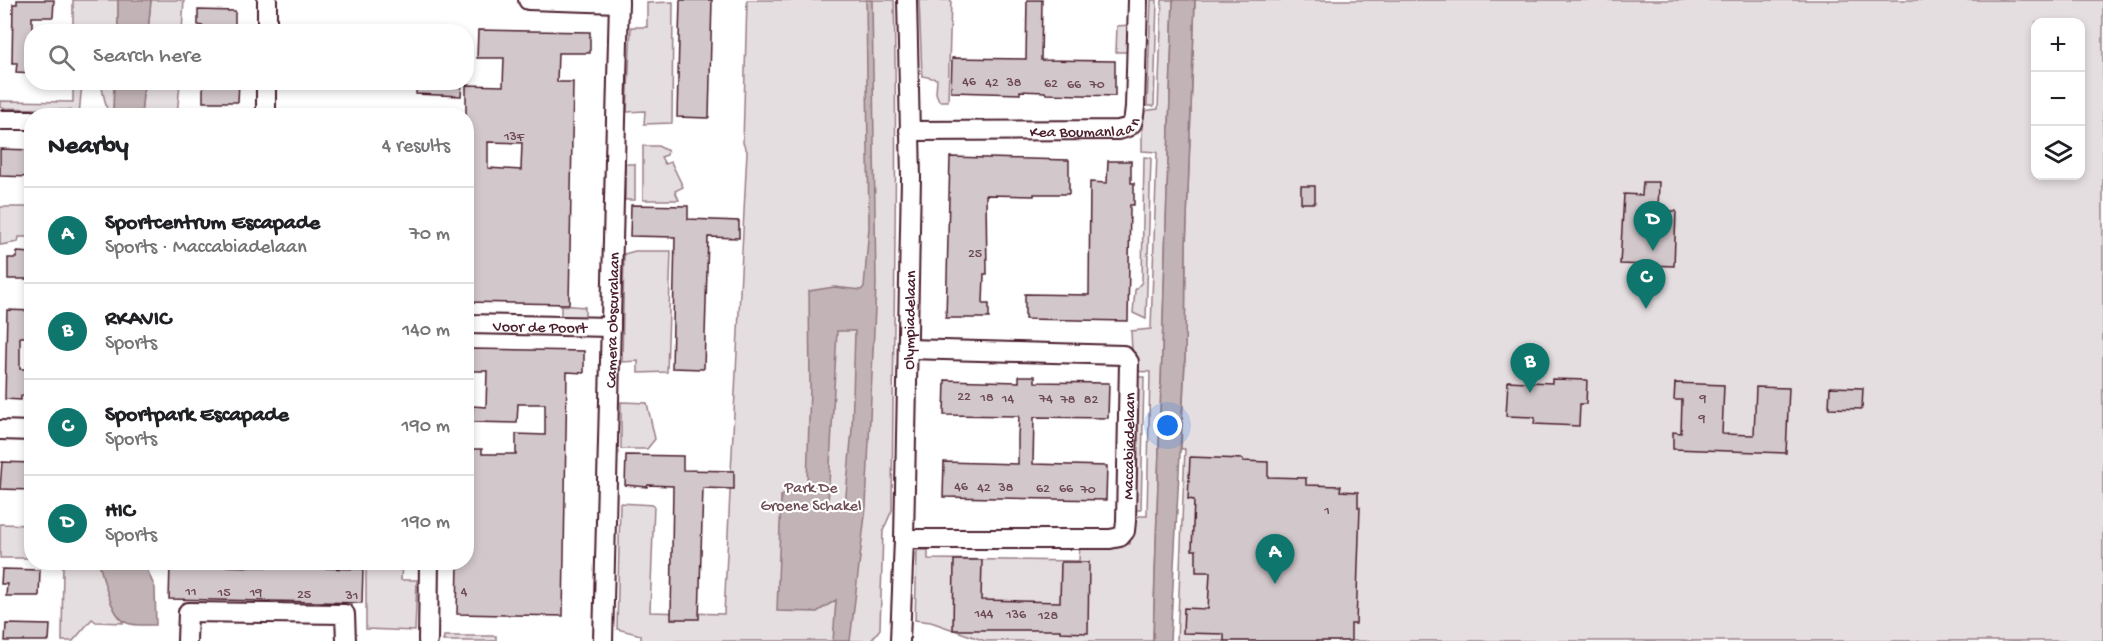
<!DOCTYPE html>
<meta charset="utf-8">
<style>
:root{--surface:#fff;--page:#f2f2f2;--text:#202124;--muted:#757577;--line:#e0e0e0;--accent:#0f766e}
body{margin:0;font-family:"Gochi Hand",sans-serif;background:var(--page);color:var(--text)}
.controls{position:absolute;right:18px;top:18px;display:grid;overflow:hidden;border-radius:12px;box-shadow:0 3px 9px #0003}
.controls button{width:54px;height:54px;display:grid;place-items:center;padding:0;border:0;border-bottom:2px solid var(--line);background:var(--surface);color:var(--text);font:30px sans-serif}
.you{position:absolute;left:1168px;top:426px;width:21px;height:21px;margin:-15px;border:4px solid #fff;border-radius:50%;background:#1a73e8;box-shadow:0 0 0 9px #1a73e833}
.badge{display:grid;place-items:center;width:39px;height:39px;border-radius:50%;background:var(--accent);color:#fff;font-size:20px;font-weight:700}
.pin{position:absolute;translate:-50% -50px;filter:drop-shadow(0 2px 3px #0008)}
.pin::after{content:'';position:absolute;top:32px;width:21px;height:18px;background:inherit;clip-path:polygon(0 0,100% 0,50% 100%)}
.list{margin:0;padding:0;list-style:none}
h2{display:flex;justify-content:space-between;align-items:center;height:78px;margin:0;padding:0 24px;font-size:26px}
h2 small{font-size:20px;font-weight:400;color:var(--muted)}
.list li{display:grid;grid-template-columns:39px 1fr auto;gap:18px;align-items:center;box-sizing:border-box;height:96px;padding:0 24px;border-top:2px solid var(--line)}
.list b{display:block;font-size:22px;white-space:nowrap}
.list p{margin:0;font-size:20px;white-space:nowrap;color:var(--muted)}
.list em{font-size:20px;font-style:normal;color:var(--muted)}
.icon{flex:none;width:33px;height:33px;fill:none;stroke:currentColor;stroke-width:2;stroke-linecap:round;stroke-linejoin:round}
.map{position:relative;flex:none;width:2103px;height:641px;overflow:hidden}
.search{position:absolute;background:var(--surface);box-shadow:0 3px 9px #0003;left:24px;top:24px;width:450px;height:66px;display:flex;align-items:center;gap:15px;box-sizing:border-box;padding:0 21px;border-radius:24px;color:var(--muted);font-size:22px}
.panel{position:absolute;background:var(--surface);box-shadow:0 3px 9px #0003;left:24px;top:108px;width:450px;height:462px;border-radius:24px}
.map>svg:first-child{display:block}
.green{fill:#e5dee0;stroke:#987e86;stroke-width:1.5;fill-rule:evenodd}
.water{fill:#c1b3b6;stroke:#91787e;stroke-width:1.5;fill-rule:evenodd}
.building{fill:#d2c7cb;stroke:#4a1f2b;stroke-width:1.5;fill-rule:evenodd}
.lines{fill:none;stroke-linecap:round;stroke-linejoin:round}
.minor-casing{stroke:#4a1f2b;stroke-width:22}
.minor{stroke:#fff;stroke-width:18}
.labels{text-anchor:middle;stroke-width:4.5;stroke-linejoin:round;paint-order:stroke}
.number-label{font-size:14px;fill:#6c4953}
.street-label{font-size:16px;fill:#4a1f2b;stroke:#fff}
.park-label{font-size:16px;fill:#714f58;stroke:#fff}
</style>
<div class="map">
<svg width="2103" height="641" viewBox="0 0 2103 641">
<rect width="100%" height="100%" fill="#fff"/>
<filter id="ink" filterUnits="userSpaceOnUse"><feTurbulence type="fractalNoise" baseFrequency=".0167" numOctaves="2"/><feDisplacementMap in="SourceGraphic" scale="12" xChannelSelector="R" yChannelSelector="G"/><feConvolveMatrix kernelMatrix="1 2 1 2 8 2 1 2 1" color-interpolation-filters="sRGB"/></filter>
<g filter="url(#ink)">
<path class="green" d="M73,0H118V31H73Z
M151,0H184L182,31H148Z
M747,0H894C898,170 893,340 892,510L883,531L880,629L871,641H641V635L617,629L620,503L654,505L650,612L724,614L747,151L743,143Z
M919,0H951L948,101H939L936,93L937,79L922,76Z
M1151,0H1157L1154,106H1147Z
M1162,0H1173L1153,641H985L931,622L915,620L917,550H928V559L1079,561L1080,542L1130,544L1132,516H1147L1150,372L1133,371L1131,331L1151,329L1157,152L1142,151V111L1158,109Z
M1195,0H2103V641H1177L1185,449H1181L1185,360L1186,247ZM2036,22H2080V176H2036Z
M673,2L672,123L644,124L645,111L627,112L631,27H647V3Z
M1130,25L1129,52H1116L1117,26Z
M73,83H82L79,115H71V110L2,108L0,107V101L73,102Z
M99,83H114L113,115H105L108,114L101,84Z
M144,83H180L177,115L141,116Z
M643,146H658L668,151L667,155L661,157L665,164L671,162L683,187L675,191L679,200H643Z
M1144,157L1151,158L1146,319L1133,313L1135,290L1142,282Z
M625,164H635V200H625Z
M0,207H31V237H19L18,242L0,245Z
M635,251H671L667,372L638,373V361L622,362L624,254Z
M561,305L585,307V320L561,319Z
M1133,377H1144L1141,510H1131Z
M621,402L647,403L655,439L647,449H621Z
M0,524L31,525V558H0Z
M63,563H101L119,616L123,623L96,622L92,619L73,641H62Z
M366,563H402L401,580H417L415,631L366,629Z
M444,636H496V641H443Z"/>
<path class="water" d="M118,0H151L148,31H118Z
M866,0H872L876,285L866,507L850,641H833L836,600L817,612L777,611L781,496L807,484L810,387L809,291L834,287L861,290L864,287L869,227ZM837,331H855L852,429L845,506L828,504Z
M1173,0H1195L1186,247L1185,360L1170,641H1153Z
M114,83H144L141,115H113Z
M99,563H144L155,588L156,625C147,625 135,626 127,623C111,617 103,577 99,563Z"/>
<path class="building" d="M17,0H54L53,17H32V73L16,72L17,63H12L13,4H17Z
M680,0H712L709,117L708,118L677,117Z
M1027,0H1042L1041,60L1115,61V96L1046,94L1045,92L1020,91V94L951,92L952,58L1026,59Z
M198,10L235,11V32H203V26L198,25Z
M478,30L590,32V53H558L557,82H573L569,304L466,302V85L503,86L504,58H477ZM488,142L522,143L521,170L488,168Z
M203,82H239L238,102H203Z
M417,82H462L461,96L416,94Z
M0,149L32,150V177L0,176Z
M950,157L1069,160V194H1034V196L986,195L987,274H984L983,304H989V318H946Z
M1108,161H1131V183H1134V205H1130L1128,321L1025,319V294L1089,295L1090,182L1107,183Z
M1643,182H1659L1658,211H1676L1674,266L1620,264L1624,194L1642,195Z
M1301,186H1315V203H1301Z
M631,205L688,206V219L739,221V238L708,237L704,368L703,369L672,368L675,237L630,236Z
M17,252L32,253V279H8V258H17Z
M7,310L32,311V337H20V369H32V396H21V400L5,399Z
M471,349L584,351V373L567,372L563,616L457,614L458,562H466V449H482V454H516V434L545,435V404H518L517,423L472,422L473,406L486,407L487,371H471Z
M1019,376H1035V382L1109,383L1108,418L1034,417L1033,464L1107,466L1106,500L943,497L944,462L1018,464V437L1019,416L944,415L945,380L1019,382Z
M1552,379L1587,380L1586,404H1580L1579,426L1534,424L1535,417L1506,416L1508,381L1552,383Z
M1675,383L1724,385L1722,434L1754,435L1756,387L1789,388L1786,453L1673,449V432L1681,433L1682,400H1674Z
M1830,387L1863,388L1862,409L1829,408Z
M626,455L683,456V470L734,471V489L703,488L699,619H671L673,486L648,485L647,487L625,485Z
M1190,457L1243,459V461L1268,462V477L1306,478V485L1341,486L1340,491L1358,492V507H1360L1356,624H1351V641H1224V634L1183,633L1184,608L1208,609L1210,572H1196V550H1192L1194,500L1188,499Z
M2,462L32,463V490L0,489Z
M954,560H982L981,600L1060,602L1061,562H1089L1088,633L1060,632V630H953Z
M170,565L363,569L362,603L169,599Z
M2,569L40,570L39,596H6L7,584H1Z
M6,624L50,625L49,641H5Z"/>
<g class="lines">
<defs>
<g id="minor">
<path d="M528,0L619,3"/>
<path d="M267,32V0"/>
<path d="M266,116V82"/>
<path d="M0,120H32"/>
<path id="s1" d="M909,131L1118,130C1135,127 1133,122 1135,107L1138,0"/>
<path id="s2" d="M466,324L611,327"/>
<path d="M0,430L32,431"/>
<path id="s3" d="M904,539H1110L1120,537L1125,531L1126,521L1129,362L1123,355L908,349"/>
<path d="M187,641L188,612L345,614L346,641"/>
<path d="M428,641L429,562"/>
<path id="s4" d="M603,641L619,0"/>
<path id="s5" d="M900,641L904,539L911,178L907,0"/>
</g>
</defs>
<use href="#minor" class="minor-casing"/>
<use href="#minor" class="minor"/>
</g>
</g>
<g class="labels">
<g class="number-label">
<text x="969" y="85">46</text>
<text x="992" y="86">42</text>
<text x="1014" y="86">38</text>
<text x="1051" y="87">62</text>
<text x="1074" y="88">66</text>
<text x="1097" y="88">70</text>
<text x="514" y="140">13F</text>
<text x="975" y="257">25</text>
<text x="964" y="400">22</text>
<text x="987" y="401">18</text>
<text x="1008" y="402">14</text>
<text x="1046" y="402">74</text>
<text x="1703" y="402">9</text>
<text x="1068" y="403">78</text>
<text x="1091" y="403">82</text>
<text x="1702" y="422">9</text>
<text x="961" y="490">46</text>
<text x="984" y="491">42</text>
<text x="1006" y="491">38</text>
<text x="1043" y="492">62</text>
<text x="1066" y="492">66</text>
<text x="1088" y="493">70</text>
<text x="1327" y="514">1</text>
<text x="191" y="595">11</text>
<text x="464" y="595">4</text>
<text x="224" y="596">15</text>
<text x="256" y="596">19</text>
<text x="304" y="598">25</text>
<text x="352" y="599">31</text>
<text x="984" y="617">144</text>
<text x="1016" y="618">136</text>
<text x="1048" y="619">128</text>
</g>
<g class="street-label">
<text dy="6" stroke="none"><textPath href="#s1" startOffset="176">Kea Boumanlaan</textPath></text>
<text dy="6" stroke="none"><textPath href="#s4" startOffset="321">Camera Obscuralaan</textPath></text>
<text dy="6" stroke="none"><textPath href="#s5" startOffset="321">Olympiadelaan</textPath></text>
<text dy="6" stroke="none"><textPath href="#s2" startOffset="74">Voor de Poort</textPath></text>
<text dy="6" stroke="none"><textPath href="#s3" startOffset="309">Maccabiadelaan</textPath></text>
</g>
<g class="park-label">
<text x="811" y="492">Park De<tspan x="811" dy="18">Groene Schakel</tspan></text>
</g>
</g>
</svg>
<div class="controls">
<button>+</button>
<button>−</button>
<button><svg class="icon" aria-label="layers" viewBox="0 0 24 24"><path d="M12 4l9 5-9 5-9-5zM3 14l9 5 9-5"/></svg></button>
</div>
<div class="you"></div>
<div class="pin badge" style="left:1275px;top:584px">A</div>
<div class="pin badge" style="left:1530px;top:393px">B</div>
<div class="pin badge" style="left:1646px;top:309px">C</div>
<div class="pin badge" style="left:1653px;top:251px">D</div>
<div class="search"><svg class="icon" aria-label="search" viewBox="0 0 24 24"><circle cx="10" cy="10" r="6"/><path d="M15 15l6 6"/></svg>Search here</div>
<section class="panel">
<h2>Nearby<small>4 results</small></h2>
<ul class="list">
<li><span class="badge">A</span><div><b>Sportcentrum Escapade</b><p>Sports · Maccabiadelaan</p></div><em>70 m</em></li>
<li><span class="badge">B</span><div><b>RKAVIC</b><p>Sports</p></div><em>140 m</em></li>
<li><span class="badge">C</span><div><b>Sportpark Escapade</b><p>Sports</p></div><em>190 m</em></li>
<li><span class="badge">D</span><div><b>HIC</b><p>Sports</p></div><em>190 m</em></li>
</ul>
</section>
</div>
